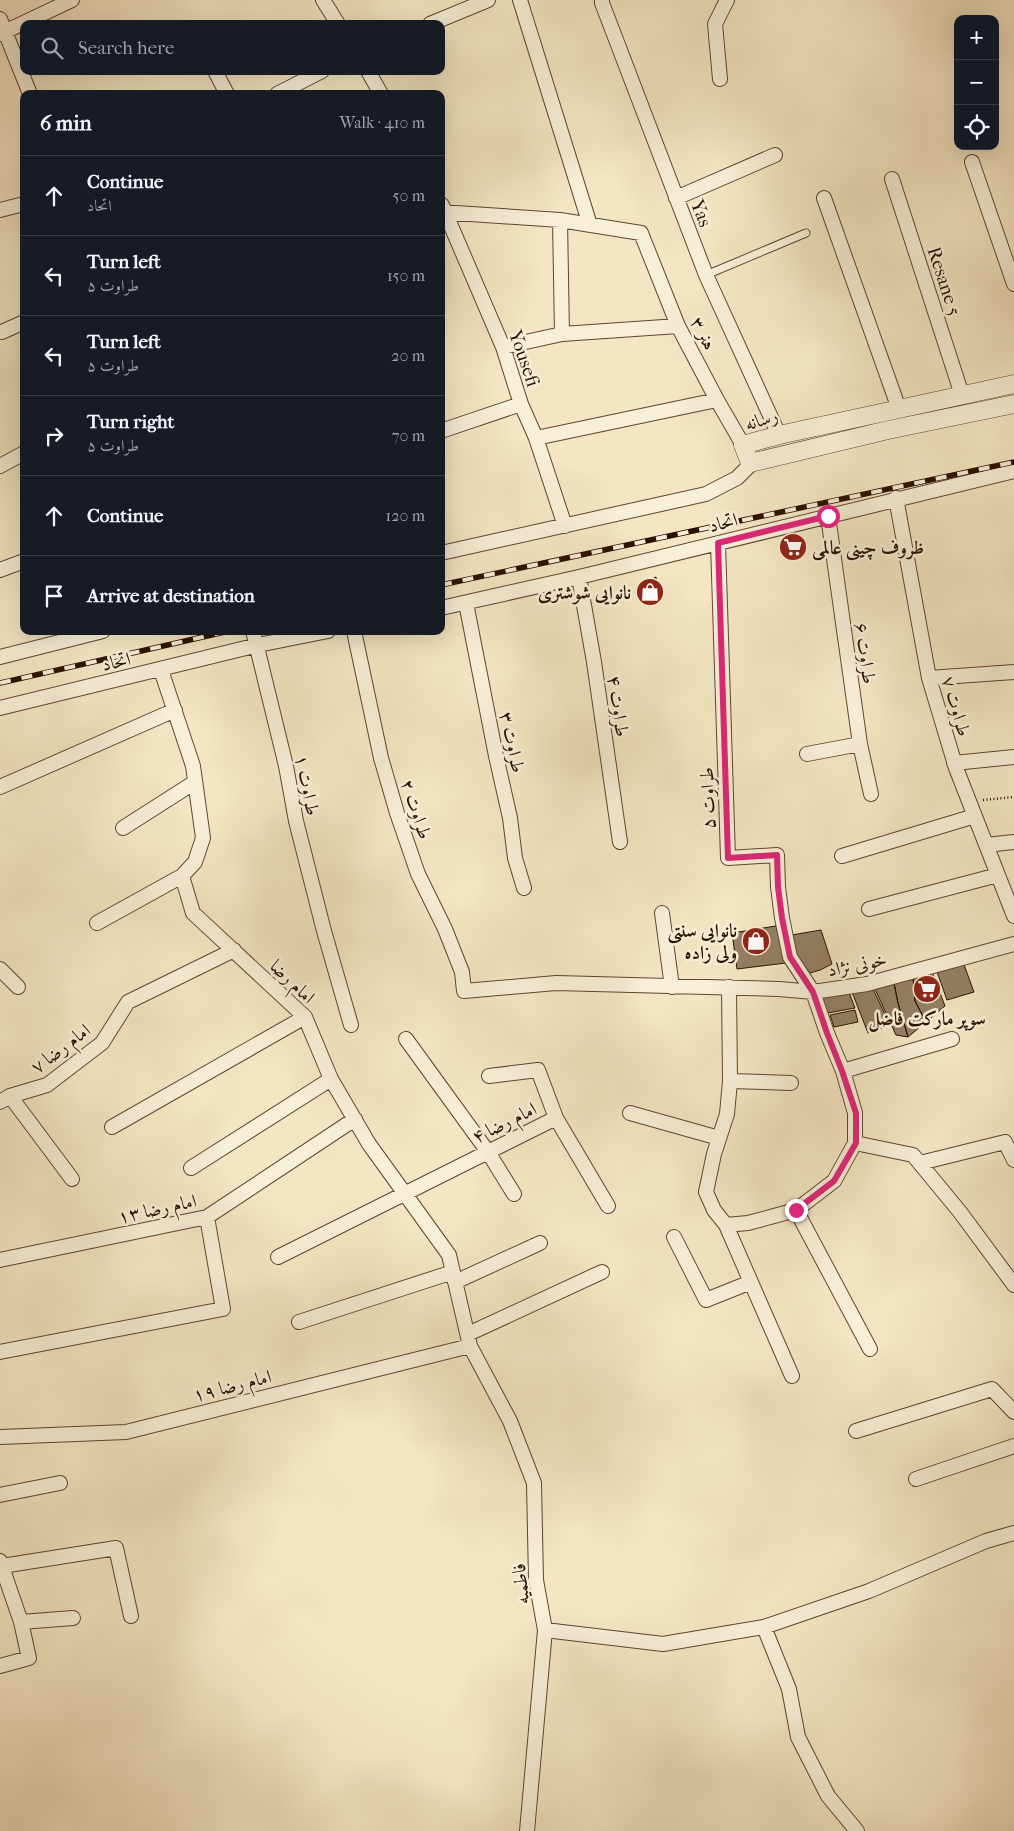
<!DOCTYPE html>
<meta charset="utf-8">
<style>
:root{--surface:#171b24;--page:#242831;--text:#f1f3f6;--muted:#9ea1a6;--line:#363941}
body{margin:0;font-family:"IM FELL French Canon",Amiri,serif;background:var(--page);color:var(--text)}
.controls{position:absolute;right:15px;top:15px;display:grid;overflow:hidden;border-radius:10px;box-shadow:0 5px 20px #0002}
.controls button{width:45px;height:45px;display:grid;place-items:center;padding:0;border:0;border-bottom:1px solid var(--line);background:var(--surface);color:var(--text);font:25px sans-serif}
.stop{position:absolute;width:15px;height:15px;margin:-11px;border:4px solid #db2777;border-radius:50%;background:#fff}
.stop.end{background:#db2777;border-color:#fff;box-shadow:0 1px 5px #0008}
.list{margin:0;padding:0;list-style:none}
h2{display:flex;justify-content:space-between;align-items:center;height:65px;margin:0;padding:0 20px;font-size:21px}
h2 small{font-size:16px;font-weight:400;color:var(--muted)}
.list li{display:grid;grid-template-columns:32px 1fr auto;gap:15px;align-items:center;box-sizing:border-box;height:80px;padding:0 20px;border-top:1px solid var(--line)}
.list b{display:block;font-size:19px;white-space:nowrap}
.list p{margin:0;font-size:16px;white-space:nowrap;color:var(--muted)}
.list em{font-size:16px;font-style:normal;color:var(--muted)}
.icon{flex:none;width:28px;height:28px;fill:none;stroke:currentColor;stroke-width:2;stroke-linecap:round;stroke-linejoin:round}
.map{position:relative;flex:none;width:1014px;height:1831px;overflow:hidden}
.search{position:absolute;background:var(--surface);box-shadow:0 5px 20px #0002;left:20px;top:20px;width:425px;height:55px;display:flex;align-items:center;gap:12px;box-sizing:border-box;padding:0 18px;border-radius:10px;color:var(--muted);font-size:19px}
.panel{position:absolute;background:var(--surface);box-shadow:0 5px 20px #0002;left:20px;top:90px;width:425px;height:545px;border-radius:10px}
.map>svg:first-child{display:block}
.building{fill:#947f65;stroke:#2b0f00}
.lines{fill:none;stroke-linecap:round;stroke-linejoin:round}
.service-casing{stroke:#5d4531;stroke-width:9}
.minor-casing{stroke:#5d4531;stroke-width:16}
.tertiary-casing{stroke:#5d4531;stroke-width:19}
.path{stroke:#2b0f00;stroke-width:2.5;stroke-dasharray:1 2.5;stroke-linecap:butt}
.service{stroke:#f8efd8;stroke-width:7}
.minor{stroke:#f8efd8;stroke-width:14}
.tertiary{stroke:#f8efd8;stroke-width:18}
.rail-casing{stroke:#2b0f00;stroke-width:5.5}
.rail{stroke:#f8efd8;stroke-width:4;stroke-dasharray:11;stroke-linecap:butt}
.route{stroke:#db2777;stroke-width:6}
.labels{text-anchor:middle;stroke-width:5;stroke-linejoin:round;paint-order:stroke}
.street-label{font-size:19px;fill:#2b0f00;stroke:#f8efd8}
.poi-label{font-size:19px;font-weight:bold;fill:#2b0f00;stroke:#f8efd8;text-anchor:end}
</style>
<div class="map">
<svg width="1014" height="1831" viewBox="0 0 1014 1831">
<rect width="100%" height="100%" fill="#f4e6c3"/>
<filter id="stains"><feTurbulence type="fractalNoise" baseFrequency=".004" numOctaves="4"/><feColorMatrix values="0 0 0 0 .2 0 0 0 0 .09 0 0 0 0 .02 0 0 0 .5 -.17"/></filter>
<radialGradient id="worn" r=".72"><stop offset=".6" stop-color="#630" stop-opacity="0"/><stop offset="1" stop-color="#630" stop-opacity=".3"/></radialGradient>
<path class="building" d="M656,577L657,600L646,604L642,584Z
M776,926L786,963L737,969L732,933Z
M821,930L832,964L820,970L807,974L786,936Z
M963,962L974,992L947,1000L936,969Z
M932,972L945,1006L926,1022L915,1001L913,977Z
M913,977L915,1001L926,1022L908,1037L898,1003L894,983Z
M894,983L898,1003L908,1037L896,1035L875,989Z
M869,988L874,991L890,1025L868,1033L852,992Z
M848,990L855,1008L828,1013L818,995Z
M855,1010L858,1022L834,1027L830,1015Z"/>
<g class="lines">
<defs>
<path id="service" d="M706,275L806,233"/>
<path id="minor" d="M323,0L338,24
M520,0L590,225
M602,0V3L706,275L779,435
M0,19L30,94
M430,24L488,0
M0,34L72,0
M215,71L227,94
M368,71L381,94
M720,79L715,24L727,0
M277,94L322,71
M972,162L1014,284
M892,179L962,395
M676,198L775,155
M824,198L899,409
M442,205L503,347L521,404L536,438L565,526
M0,210L24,204
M441,212L560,220L641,233L678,326L717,400L743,445
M560,220L562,334
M2,332L24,322
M503,347L562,334L678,326
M441,431L521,404
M536,438L717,400
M0,466L24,453
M896,498L929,678L956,768L1014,916
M828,516L860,744L871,794
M718,543L728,858L777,855L778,887L782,918L790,957L813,992L827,1033L843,1071L855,1113V1143L913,1155L960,1212L1014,1285
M441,553L706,494L737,478L752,463
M0,570L24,561
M579,577L594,662L620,842
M466,603L496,756L510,818L515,858L524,888
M441,608L579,577L1014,471
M253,631L286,766L296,821L324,931L351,1025
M354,631L381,758L397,813L418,874L445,929L462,972L464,991L556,983L779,989L813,992L867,984L1014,944
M0,657L103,631
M161,670L193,766L203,838L195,862L182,876L193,913L305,1017L331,1079L369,1144L449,1255L470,1346L510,1421L534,1483L536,1580L545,1630L527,1831
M929,678L1014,672
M0,708L258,645L328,631
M807,754L860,744
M954,763L1014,757
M0,787L175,710
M123,828L195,782
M986,845L1014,842
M842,856L975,816
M869,909L998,875
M662,913L672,987
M97,923L182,876
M0,969L18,987
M729,987L730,1081
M406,1039L488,1152L514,1194
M843,1071L952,1039
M489,1076L538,1070L556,1118
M791,1083L730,1081L727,1114L714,1154L706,1192L714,1210L726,1225L748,1223L796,1210L834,1181L855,1143
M10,1096L72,1179
M0,1102L10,1096L47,1085L102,1043L128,1002L234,950
M630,1113L719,1138
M112,1127L305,1017
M920,1163L1005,1142L1014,1160
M191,1168L331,1079
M796,1210L870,1349
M726,1225L792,1376
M674,1237L706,1300L751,1282
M278,1257L556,1118L608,1206
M0,1260L207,1217L355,1119
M455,1282L540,1243
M299,1322L453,1272
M468,1334L602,1272
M0,1352L223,1309L207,1217
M856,1431L992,1389L1014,1412
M0,1437L126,1432L470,1346
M916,1479L1014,1446
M0,1495L60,1483
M0,1561L21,1622L29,1658L0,1666
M2,1566L116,1548L131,1616
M21,1622L73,1618
M764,1627L789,1689L798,1737L828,1796L857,1831
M545,1630L663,1644L764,1627L869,1591L986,1541L1014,1533"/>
<path id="tertiary" d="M1014,384L779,435L743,445L750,463L888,430L1014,404"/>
</defs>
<use href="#service" class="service-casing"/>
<use href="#minor" class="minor-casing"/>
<use href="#tertiary" class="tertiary-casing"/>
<path class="path" d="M983,800L1014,797"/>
<use href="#service" class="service"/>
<use href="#minor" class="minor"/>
<use href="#tertiary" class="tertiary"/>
<defs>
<path id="rail" d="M441,585L1014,462
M0,683L229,631"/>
</defs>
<use href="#rail" class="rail-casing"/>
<use href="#rail" class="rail"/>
</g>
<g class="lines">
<path class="route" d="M796,1210L834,1181L856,1143V1113L842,1071L827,1033L813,992L790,957L782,918L778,887L777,855L728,858L718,543L828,516"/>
</g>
<defs>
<symbol id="supermarket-disc" viewBox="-11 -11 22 22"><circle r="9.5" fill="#8f2418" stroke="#f8efd8"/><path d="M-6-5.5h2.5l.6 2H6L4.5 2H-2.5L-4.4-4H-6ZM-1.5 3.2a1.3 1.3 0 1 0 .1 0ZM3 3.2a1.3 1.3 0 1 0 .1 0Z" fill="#fff"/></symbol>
<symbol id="shop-disc" viewBox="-11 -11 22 22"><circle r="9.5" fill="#8f2418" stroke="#f8efd8"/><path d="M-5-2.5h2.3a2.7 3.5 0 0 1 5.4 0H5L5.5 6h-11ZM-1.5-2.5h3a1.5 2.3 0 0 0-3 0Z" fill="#fff"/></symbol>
</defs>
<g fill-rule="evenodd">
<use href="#supermarket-disc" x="777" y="531" width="32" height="32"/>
<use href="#shop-disc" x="634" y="576" width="32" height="32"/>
<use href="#shop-disc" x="740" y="925" width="32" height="32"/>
<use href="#supermarket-disc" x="911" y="973" width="32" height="32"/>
</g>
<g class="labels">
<g class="street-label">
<text transform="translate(702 213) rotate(69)" y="7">Yas</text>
<text transform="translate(945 281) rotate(72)" y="7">Resane 5</text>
<text transform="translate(704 333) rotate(63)" y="7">هنر ۳</text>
<text transform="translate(525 358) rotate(71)" y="7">Yousefi</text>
<text transform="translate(761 419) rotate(-18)" y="7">رسانه</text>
<text transform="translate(723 522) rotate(-14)" y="7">اتحاد</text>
<text transform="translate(866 653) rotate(82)" y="7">طراوت ۶</text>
<text transform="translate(116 661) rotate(-13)" y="7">اتحاد</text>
<text transform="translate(619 706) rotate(82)" y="7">طراوت ۴</text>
<text transform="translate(957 706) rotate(74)" y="7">طراوت ۷</text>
<text transform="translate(513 742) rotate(78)" y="7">طراوت ۳</text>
<text transform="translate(308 785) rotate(79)" y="7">طراوت ۱</text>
<text transform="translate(707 798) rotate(-92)" y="7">طراوت ۵</text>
<text transform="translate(417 809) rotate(72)" y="7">طراوت ۲</text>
<text transform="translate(857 964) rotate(-11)" y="7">خونی نژاد</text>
<text transform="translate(293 981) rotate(44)" y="7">امام رضا</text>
<text transform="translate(60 1048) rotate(-37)" y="7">امام رضا ۷</text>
<text transform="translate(504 1122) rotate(-26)" y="7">امام رضا ۴</text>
<text transform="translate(157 1208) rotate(-12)" y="7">امام رضا ۱۳</text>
<text transform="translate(232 1385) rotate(-14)" y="7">امام رضا ۱۹</text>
<text transform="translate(520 1584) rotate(-96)" y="7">فاطمیه</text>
</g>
<g class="poi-label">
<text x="812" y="554" text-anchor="start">ظروف چینی عالمی</text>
<text x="631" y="599">نانوایی شوشتری</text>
<text x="737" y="937">نانوایی سنتی<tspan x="737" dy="22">ولی زاده</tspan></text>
<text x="927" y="1025" text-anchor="middle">سوپر مارکت فاضل</text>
</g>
</g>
<rect width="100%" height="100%" filter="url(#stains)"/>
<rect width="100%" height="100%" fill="url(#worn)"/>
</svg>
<div class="controls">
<button>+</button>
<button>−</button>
<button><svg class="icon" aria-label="locate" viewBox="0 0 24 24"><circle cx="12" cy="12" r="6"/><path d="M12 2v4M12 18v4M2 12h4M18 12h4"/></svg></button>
</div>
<div class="stop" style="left:828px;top:516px"></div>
<div class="stop end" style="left:796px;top:1210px"></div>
<div class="search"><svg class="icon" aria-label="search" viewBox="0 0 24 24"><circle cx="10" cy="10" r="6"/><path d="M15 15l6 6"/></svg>Search here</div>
<section class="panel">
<h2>6 min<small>Walk · 410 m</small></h2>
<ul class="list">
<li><svg class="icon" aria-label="ahead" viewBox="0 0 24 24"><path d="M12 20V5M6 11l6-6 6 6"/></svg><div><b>Continue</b><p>اتحاد</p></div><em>50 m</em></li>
<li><svg class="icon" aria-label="left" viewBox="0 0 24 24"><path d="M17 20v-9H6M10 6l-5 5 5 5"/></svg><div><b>Turn left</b><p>طراوت ۵</p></div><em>150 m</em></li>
<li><svg class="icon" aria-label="left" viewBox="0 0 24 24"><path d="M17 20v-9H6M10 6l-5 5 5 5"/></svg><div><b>Turn left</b><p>طراوت ۵</p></div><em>20 m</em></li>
<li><svg class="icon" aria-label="right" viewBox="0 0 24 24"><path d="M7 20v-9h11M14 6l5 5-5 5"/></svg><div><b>Turn right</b><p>طراوت ۵</p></div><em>70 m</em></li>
<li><svg class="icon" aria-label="ahead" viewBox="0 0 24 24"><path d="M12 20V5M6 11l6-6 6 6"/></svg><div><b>Continue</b></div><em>120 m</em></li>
<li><svg class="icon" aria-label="arrive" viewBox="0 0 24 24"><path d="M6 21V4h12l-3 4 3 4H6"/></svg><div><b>Arrive at destination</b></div></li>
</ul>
</section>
</div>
